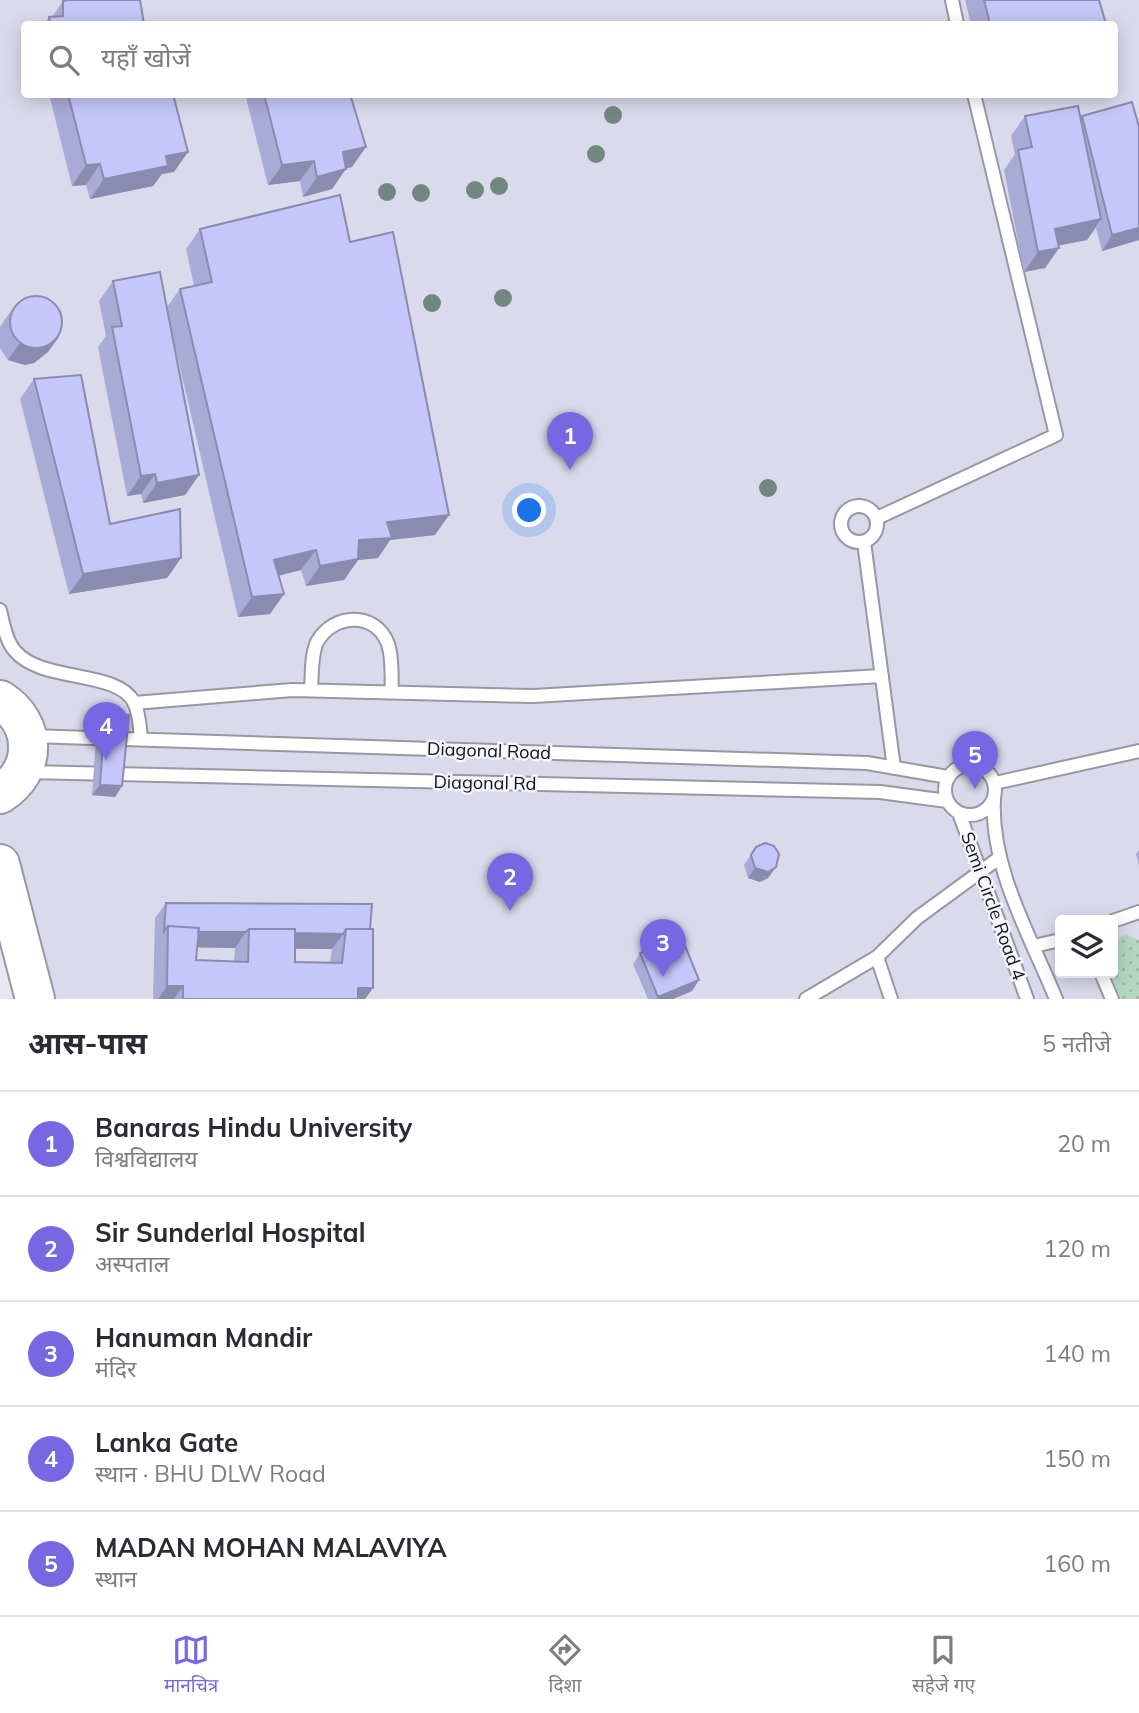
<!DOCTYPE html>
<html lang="hi">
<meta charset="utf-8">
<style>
:root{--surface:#fff;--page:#f7f7f7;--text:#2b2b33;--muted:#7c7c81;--line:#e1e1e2;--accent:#7767e2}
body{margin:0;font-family:Mulish,"Noto Sans Devanagari",sans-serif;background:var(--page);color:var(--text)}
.controls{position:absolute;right:21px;bottom:21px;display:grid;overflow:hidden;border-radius:7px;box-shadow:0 4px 18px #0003}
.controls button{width:63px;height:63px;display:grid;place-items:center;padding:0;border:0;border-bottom:2px solid var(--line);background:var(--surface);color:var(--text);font:35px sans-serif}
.you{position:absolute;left:530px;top:511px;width:24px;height:24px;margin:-18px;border:5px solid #fff;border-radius:50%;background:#1a73e8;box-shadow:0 0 0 10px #1a73e833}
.badge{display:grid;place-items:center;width:46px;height:46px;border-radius:50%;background:var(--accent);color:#fff;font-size:23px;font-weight:700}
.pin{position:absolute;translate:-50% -58px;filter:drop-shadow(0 2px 4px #0008)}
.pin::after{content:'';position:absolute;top:37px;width:24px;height:21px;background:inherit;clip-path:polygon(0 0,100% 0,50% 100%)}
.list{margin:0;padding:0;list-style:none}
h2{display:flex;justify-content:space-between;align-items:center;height:91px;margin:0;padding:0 28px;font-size:30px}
h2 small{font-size:23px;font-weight:400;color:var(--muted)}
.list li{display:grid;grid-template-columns:46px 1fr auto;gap:21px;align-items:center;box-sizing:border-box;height:105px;padding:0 28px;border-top:2px solid var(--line)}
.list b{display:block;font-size:26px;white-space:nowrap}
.list p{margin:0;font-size:23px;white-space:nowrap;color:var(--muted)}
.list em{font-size:23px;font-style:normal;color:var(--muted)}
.icon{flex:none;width:38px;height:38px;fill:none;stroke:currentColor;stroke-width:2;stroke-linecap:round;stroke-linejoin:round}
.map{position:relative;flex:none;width:1139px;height:999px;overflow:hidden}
.search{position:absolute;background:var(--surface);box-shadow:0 4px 18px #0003;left:21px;right:21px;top:21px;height:77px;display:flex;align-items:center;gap:18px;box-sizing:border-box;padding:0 24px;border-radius:7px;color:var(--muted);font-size:26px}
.sheet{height:616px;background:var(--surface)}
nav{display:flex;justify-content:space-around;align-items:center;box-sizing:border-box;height:98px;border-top:2px solid var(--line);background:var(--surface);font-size:19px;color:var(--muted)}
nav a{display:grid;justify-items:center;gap:4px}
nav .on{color:var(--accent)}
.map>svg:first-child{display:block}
.built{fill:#d9daeb;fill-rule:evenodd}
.grass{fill:url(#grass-dots)}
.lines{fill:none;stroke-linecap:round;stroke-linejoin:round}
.service-casing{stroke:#9798a1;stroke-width:16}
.primary-casing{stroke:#9798a1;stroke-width:42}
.service{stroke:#fff;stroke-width:12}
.primary{stroke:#fff;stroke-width:38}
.tree{fill:#718881}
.wall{fill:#a9abd7;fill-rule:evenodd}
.shaded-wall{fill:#8a8baf}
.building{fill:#c5c7fa;stroke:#8a8baf;stroke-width:2}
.labels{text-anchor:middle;stroke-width:5;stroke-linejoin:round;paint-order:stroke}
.street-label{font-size:18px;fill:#111114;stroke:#f4f5ff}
</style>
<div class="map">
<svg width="1139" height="999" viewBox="0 0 1139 999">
<defs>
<pattern id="grass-dots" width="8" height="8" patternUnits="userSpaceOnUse" patternTransform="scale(1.75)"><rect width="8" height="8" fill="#b5d7c1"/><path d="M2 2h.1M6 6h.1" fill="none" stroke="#9bb8a5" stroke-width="1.8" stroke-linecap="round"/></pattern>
</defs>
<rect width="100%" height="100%" fill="#e7e7f2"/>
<path class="built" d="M0,0H1139V999H54L26,899L0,846ZM24,24H1114V94H24ZM1060,920H1113V973H1060Z"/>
<path class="grass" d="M1126,935L1139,940V999H1121L1110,973L1113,939Z"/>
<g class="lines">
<defs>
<path id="service" d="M952,0L957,24
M841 524a18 18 0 1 1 36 0a18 18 0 1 1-36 0Z
M877,518L1056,435L974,94
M864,542L894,768
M0,610C3,623 6,641 15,651C42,683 115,669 134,702C139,712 140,728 141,739
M311,690C312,676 311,655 317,642C333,613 376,611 388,644C393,658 391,677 392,692
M134,703L292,690L533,696L882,676
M30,736L867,763L948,777
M945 790a25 25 0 1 1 50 0a25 25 0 1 1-50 0Z
M28,772L880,792L947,801
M995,783L1139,751
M994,799C990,868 1031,937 1056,999
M959,813L1027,999
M1113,921L1139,912
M1034,946L1060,940
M877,957L891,999
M1101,973L1112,999
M806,999L877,957L917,918L999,858"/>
<path id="primary" d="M0,700C37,723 38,770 0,794
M0,864L35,999"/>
</defs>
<use href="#service" class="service-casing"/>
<use href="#primary" class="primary-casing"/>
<use href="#service" class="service"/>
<use href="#primary" class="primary"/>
</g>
<g class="tree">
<circle cx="613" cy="115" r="9"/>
<circle cx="596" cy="154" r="9"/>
<circle cx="499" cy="186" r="9"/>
<circle cx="475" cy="190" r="9"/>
<circle cx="387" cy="192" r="9"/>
<circle cx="421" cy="193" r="9"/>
<circle cx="503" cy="298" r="9"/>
<circle cx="432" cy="303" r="9"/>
<circle cx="768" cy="488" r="9"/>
</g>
<path class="wall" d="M965,0H1099L1106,24H971Z
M63,1L144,24H44L49,17H52Z
M49,94H173L174,172L162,174L153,186L90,199L86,185L72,186Z
M245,94H350L352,167L346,168L332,189L303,197L300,181L268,185Z
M1025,116L1080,117L1082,116L1139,240L1102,251L1096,228L1087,240L1059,245V248L1045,268L1024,272L1004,170L1015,154L1011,136Z
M200,229L350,242L435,535L390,540L378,558L358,560L344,580L306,586L301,570L279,576L284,594L270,614L238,617L175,346L199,475L185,495L143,503L141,494L127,496L98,347L106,336L99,301L113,281L167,307L180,289L194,286L186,249Z
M10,312L48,352L34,363L25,365L8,360L0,348V327Z
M34,379L110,524L181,558L167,578L69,594L20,399Z
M105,714L122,786L115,797L92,795L97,725Z
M756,847L776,867L768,878L760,882L748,878L744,865Z
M1139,850V865L1136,854Z
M166,903L370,929L373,988L365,999H153L155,918ZM197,947L235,948L234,962L196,960ZM295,949H332L330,963L295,962Z
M640,953L692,991L673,999H648L633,964Z"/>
<path class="shaded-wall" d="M366,147L352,167L329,173L343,152Z
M188,152L174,172L162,174L153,186L90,199L104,179L166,156Z
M314,161L300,181L268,185L282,165Z
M100,164L86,185L72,186L86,165Z
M346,169L332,189L303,197L317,177Z
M1101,219L1087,240L1041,249L1055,229Z
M1139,228V240L1102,251L1112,235Z
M1059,248L1045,268L1024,272L1038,252Z
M59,337L48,352L34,363L25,365L8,360L19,344Z
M155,474L141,494L127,496L141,476Z
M199,475L185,495L143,503L157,483Z
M449,515L435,535L390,540L378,558L358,560L344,580L306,586L320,566L387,522Z
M316,550L301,570L260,580L274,560Z
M181,558L167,578L69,594L83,574Z
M284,594L270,614L238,617L252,597Z
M100,785L122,786L115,797L92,795Z
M776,867L768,878L760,882L748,878L755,868Z
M168,931L246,932L235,948L168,947Z
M249,932L343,934L332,949L248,948Z
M699,980L692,991L673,999H657L658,997Z
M167,986H183L174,999H158Z
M358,988H373L365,999H350Z"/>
<path class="building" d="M68,0H140L144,24H50L49,17L63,16V1Z
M984,0H1099L1106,24H990Z
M68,94H173L188,152L166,156L168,166L104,179L100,164L86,165Z
M264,94H350L366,147L343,152L346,169L317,177L314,161L282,165Z
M1132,102L1139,127V228L1112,235L1082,116Z
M1078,106L1101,219L1055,229L1059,248L1038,252L1018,150L1032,147L1025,116Z
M340,195L350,242L393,232L449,515L387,522L392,538L359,540L358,559L320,566L316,550L274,560L284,594L252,597L180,289L212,282L200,229Z
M160,272L199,475L157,483L155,474L141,476L112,327L122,326L113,281Z
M10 322a26 26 0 1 1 52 0a26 26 0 1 1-52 0Z
M81,375L110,524L180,509L181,558L83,574L34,379Z
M105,714L129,715L122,786L100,785Z
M765,843L774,846L779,854L776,867L768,872L755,868L751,855L756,847Z
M166,903L372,904L370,929H346L343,934L295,933V929H249L246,932H198L199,928L168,926L164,931Z
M168,926L199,928L196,960L248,962L249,929H295V962L342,963L346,929H373V988H358V999H183V986H167Z
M681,936L699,980L658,997L640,953Z"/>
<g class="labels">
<g class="street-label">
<text transform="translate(489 751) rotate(2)" y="6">Diagonal Road</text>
<text transform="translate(485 783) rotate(1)" y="6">Diagonal Rd</text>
<text transform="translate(993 906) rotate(70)" y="6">Semi Circle Road 4</text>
</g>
</g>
</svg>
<div class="controls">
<button><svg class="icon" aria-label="layers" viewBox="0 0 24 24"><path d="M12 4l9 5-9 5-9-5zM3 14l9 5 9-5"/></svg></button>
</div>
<div class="you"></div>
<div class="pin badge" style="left:570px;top:470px">1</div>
<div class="pin badge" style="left:510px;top:911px">2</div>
<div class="pin badge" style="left:663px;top:977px">3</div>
<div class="pin badge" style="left:106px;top:760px">4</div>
<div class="pin badge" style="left:975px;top:789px">5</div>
<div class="search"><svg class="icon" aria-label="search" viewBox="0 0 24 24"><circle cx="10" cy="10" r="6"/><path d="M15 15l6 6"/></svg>यहाँ खोजें</div>
</div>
<section class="sheet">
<h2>आस-पास<small>5 नतीजे</small></h2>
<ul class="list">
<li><span class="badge">1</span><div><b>Banaras Hindu University</b><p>विश्वविद्यालय</p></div><em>20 m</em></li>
<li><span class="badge">2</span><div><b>Sir Sunderlal Hospital</b><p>अस्पताल</p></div><em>120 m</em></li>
<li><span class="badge">3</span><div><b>Hanuman Mandir</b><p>मंदिर</p></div><em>140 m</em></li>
<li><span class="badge">4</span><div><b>Lanka Gate</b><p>स्थान · BHU DLW Road</p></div><em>150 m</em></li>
<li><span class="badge">5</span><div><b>MADAN MOHAN MALAVIYA</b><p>स्थान</p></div><em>160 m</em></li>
</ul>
</section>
<nav>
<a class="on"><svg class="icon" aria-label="map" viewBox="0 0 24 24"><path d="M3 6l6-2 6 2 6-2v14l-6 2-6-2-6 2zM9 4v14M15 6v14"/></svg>मानचित्र</a>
<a><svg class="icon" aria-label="directions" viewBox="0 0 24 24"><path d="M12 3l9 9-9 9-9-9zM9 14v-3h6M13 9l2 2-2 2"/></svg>दिशा</a>
<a><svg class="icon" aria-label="saved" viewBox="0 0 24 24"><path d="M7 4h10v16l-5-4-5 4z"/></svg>सहेजे गए</a>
</nav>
